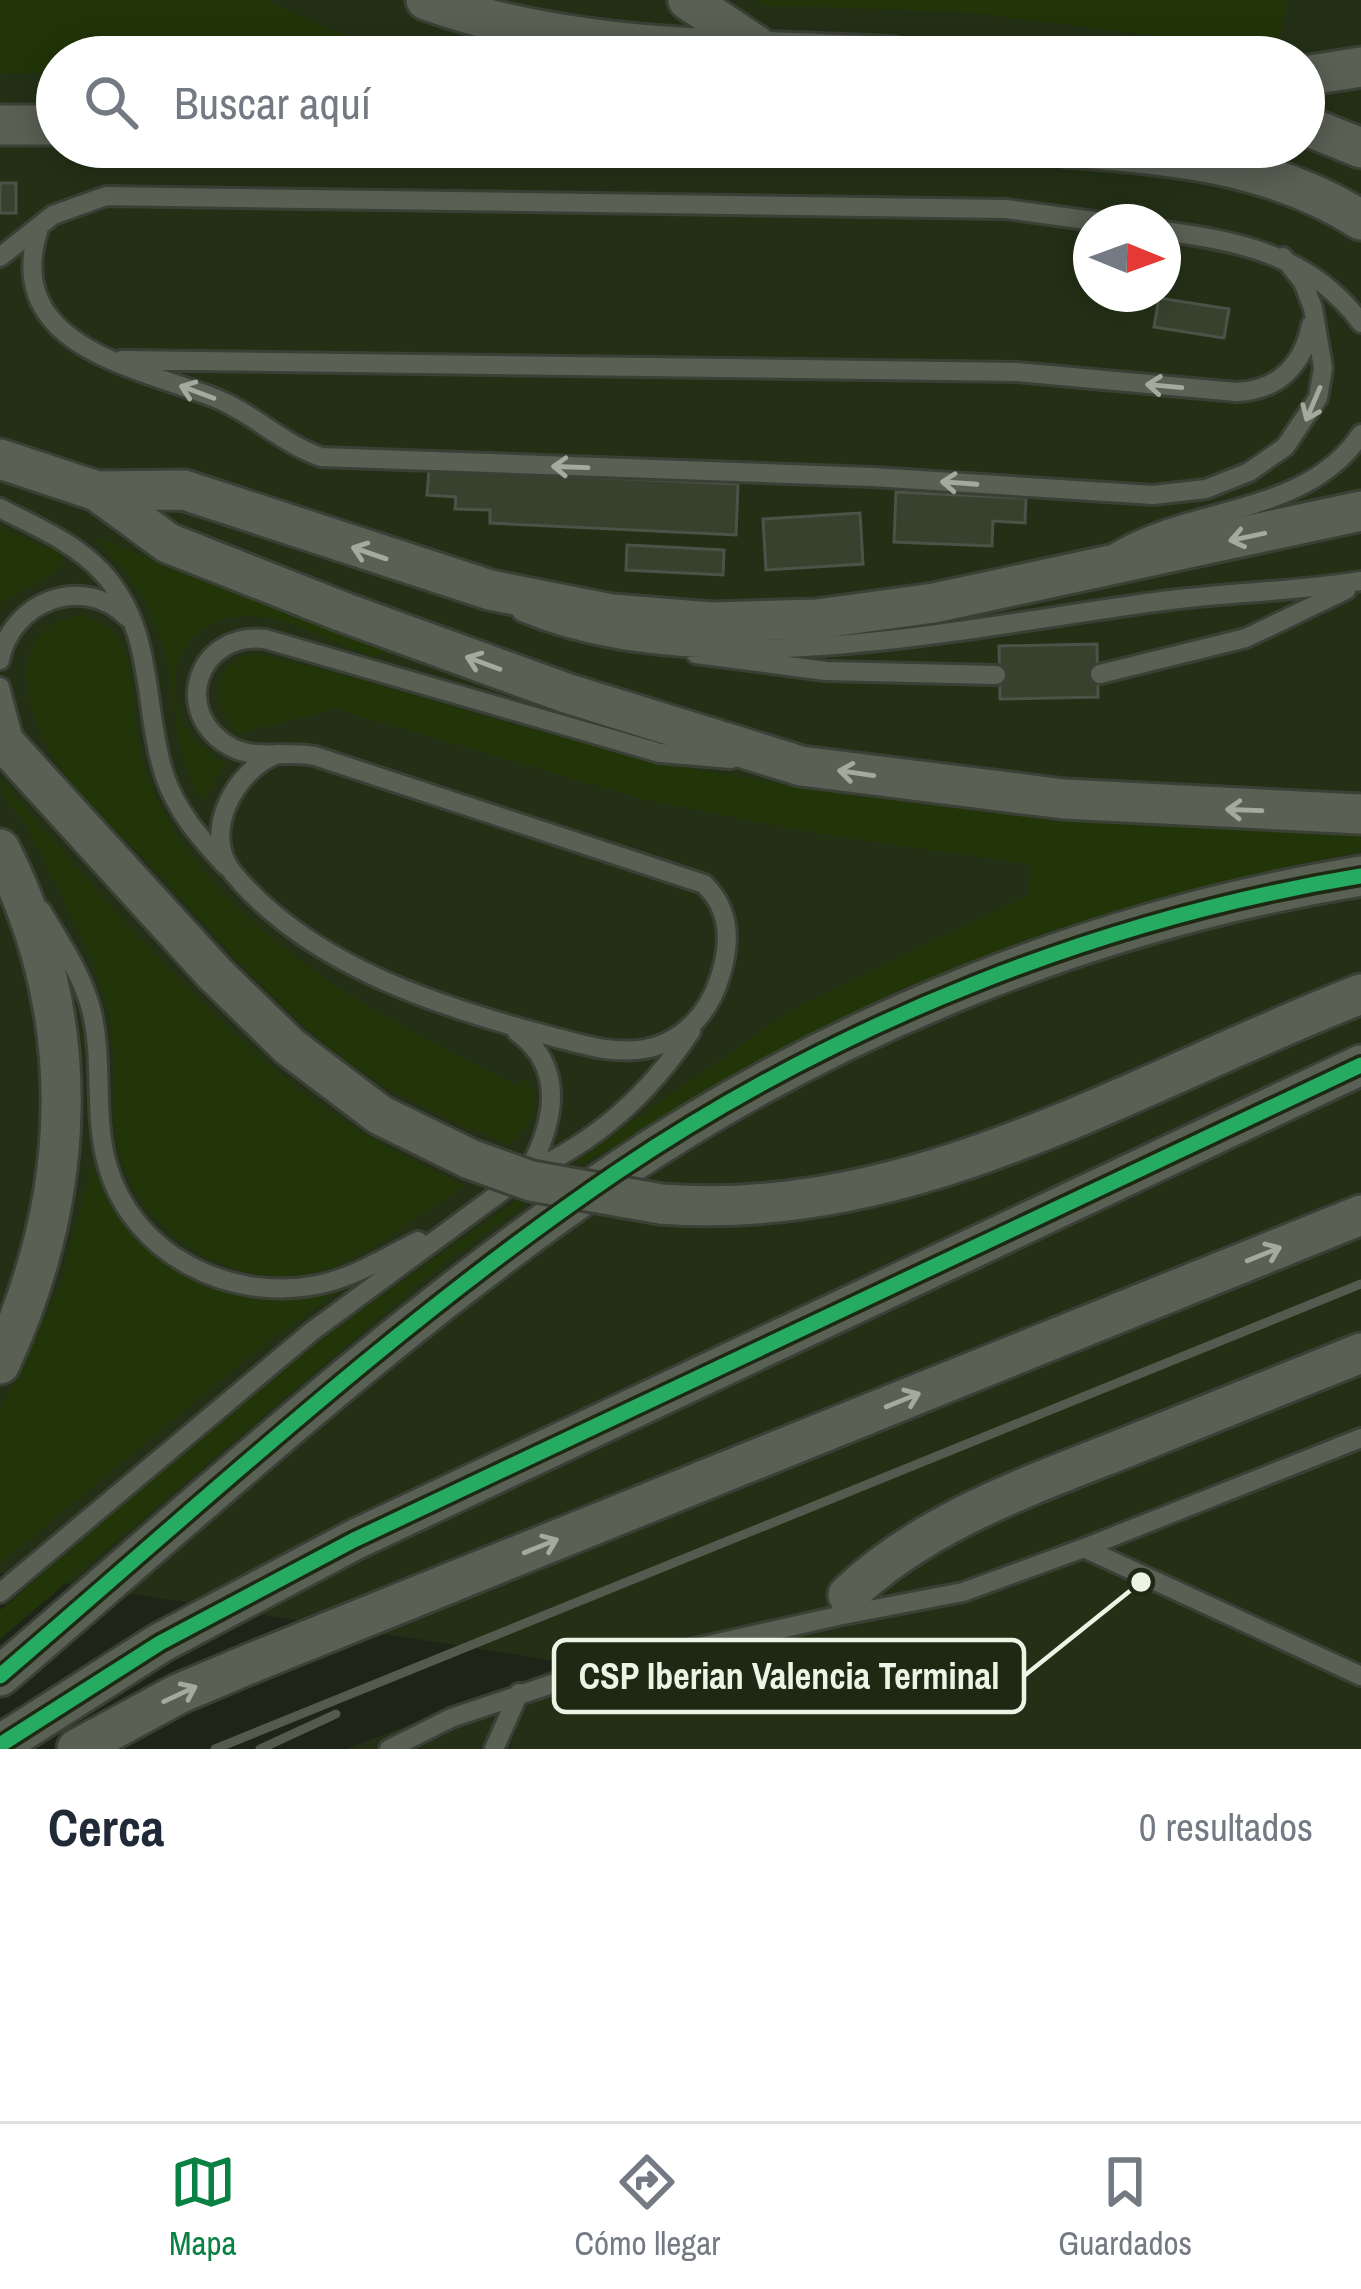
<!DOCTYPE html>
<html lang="es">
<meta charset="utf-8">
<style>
:root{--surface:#fff;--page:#f2f2f3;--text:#1f2937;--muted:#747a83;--line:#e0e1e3;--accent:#0b8043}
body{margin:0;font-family:"Archivo Narrow",sans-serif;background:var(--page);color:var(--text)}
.compass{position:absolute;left:1073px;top:204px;width:108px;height:108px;border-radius:50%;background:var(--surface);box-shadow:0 6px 30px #0003;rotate:91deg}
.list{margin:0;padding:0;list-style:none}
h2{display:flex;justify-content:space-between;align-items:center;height:156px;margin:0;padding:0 48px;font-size:51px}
h2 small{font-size:39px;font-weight:400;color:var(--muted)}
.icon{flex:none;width:66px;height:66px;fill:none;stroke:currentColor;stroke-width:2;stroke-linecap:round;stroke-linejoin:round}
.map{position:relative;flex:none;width:1361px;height:1749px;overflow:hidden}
.search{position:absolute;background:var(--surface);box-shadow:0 6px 30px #0003;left:36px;right:36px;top:36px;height:132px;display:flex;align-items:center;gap:30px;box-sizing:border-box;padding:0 42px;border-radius:66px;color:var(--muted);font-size:45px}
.sheet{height:372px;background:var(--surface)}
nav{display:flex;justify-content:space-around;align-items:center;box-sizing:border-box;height:168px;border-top:3px solid var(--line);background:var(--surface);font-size:33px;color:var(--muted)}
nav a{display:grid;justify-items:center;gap:6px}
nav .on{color:var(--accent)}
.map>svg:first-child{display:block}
.built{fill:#233016;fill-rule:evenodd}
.green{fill:#213508}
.building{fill:#38412d;stroke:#4c5247;stroke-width:3}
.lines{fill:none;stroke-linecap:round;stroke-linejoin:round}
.lane-casing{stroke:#3b4036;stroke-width:24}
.street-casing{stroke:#3b4036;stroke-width:45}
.lane{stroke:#5a6054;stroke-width:18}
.street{stroke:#5a6054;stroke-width:39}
.rail{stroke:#555a4f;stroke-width:9}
.street-bridge-casing{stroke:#3b4036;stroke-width:45;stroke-linecap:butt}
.street-bridge{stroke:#5a6054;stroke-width:39}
.cycleway-casing{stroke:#1e2913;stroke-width:22}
.cycleway{stroke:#26ab63;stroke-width:15}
.oneway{stroke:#a4aa9d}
.leader{fill:none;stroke:#edf4e6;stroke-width:4.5}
.callout-dot{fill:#edf4e6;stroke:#1e2913;stroke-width:4.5}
.callout{fill:#1e2913;stroke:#edf4e6;stroke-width:4.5}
.callout-label{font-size:36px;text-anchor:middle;font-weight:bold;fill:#edf4e6}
</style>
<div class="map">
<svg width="1361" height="1749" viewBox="0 0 1361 1749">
<rect width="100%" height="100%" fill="#1e2418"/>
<path class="built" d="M0,0H1361V1749H346L569,1663L0,1573ZM57,57H1304V147H57ZM1091,222H1163V294H1091Z"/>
<path class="green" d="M0,0H265L392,57H57V73L0,74Z
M759,0H1287L1277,51L964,12L758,5Z
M0,528L57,551L64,561C52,582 19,587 0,604Z
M94,537L380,644L386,652L373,657C336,644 289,617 250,616C160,616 150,726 224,762L203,803C174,757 177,709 166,658C155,609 130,572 94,537Z
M83,615C137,634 130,680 136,729C139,757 150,790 165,815C240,946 386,1021 517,1085L526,1079C545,1104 528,1126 509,1145C447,1118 386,1093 333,1050C271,1001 220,940 167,882C133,845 90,809 61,768C23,715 0,626 83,615Z
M256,654C402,686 542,739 689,768C910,811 1136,824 1361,834V850L1162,897L895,991L581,1164L574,1162L795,1008L1029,895L1031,864L828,835L646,800L336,709L238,734C210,705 210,661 256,654Z
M0,779C96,890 190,1004 306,1095C354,1132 409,1158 464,1186C424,1212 383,1244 340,1264C249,1304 139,1239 118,1147C107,1099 120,1049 106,1001C93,953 54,881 31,834C22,816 1,800 0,779Z
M92,1165C148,1279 213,1310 338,1291L256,1351L0,1564V1412L61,1284Z
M517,1201L524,1204L432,1272L0,1639V1610L298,1355Z"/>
<path class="building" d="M0,183H16V213H0Z
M1159,298L1229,309L1224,338L1154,327Z
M429,470L738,484L736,535L490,523V510L455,509L456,497L427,495Z
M896,492L1026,498L1025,523L993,521L992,546L894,542Z
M860,513L863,564L766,570L763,519Z
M627,545L724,550L723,575L626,570Z
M1097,644L1098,697L1000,699L999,646Z"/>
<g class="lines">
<defs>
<path id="lane" d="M39,228C0,348 141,368 215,398C253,413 281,443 321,457L873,477L1153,495L1206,489L1249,472L1285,447L1318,398L1323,368L1313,308L1303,282L1283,257
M1163,231C1240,241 1312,256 1361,323
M0,257L53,215L106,196L1006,209L1101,222
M122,360L1017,372L1236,392C1278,391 1303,365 1311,325
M0,508C36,527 74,542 102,572C156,631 142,704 164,774C176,811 200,838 226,866
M1116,552C1192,505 1307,516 1361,434
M522,612C705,689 971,626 1162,601C1228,592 1295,592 1361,581
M696,654L826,671L996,675
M0,660C11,602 82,573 127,617
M1100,674L1246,638L1346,590
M0,687L14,740
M278,754C237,768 200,832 233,873C308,964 436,1006 546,1035C578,1043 611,1055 645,1049C683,1042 709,1013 720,977C731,943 731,910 704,884L315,756C289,750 256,761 231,747C170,714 197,631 265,639L660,753L731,759
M41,910C59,940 82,974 91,1009C104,1059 93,1114 107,1164C132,1255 229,1302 317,1285C353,1278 386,1257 418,1241
M517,1032C568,1069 553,1125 528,1172
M1361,1438L1084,1548L1361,1676
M0,1593L311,1332L528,1172C596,1142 650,1093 691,1031
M838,1616L963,1592L1084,1548
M389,1749L451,1718L588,1672L838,1616L848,1595
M494,1749L519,1693"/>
<path id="street" d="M426,0C574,54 738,48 894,57
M688,0L757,46
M1304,76L1361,67
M0,125H57
M1304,125L1361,148
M1068,147C1171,154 1273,164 1361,220
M0,459L97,491L168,543L343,612L566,693L801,766L1064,799L1361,814
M97,491L184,490L490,590L611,614L712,622L817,619L934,603L1361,511
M0,738L215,974L290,1047L380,1115L470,1159
M0,849C85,1017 78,1195 0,1364
M661,1204C912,1224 1135,1082 1361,994
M848,1595C923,1523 1026,1487 1122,1449C1202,1417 1281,1385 1361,1353
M0,1676C201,1504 398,1321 617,1172C837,1023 1099,919 1361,876
M0,1745L160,1643L354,1540L1361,1065
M77,1749L178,1694L254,1662L1361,1215"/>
</defs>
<use href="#lane" class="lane-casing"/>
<use href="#street" class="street-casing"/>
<use href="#lane" class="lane"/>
<use href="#street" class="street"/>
<path class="rail" d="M215,1749L1361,1284
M260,1749L336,1714"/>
<defs>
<path id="street-bridge" d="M470,1159L531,1181L661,1204"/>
</defs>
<use href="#street-bridge" class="street-bridge-casing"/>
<use href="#street-bridge" class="street-bridge"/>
<defs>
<path id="cycleway" d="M0,1676C201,1504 398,1321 617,1172C837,1023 1099,919 1361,876
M0,1745L160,1643L354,1540L1361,1065"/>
</defs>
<use href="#cycleway" class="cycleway-casing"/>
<use href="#cycleway" class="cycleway"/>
</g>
<defs><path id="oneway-shaft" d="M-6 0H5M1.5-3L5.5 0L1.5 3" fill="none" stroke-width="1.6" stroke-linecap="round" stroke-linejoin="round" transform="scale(3)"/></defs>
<g class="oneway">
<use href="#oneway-shaft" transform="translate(1164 386) rotate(-175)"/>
<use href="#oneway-shaft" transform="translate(197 392) rotate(-160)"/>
<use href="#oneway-shaft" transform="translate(1313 404) rotate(113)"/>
<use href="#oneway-shaft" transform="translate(570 467) rotate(-178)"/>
<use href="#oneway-shaft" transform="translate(959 483) rotate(-176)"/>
<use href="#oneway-shaft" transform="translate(1247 537) rotate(168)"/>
<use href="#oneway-shaft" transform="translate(369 553) rotate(-161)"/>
<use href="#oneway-shaft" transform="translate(483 663) rotate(-160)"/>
<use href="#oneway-shaft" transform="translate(856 773) rotate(-172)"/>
<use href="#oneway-shaft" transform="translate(1244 810) rotate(-178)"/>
<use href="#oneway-shaft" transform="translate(1264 1254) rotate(-22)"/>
<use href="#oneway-shaft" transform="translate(903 1400) rotate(-22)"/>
<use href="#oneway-shaft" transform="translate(541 1546) rotate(-22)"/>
<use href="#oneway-shaft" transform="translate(180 1694) rotate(-25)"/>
</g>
<path class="leader" d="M1141 1582L1024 1676"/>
<circle class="callout-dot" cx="1141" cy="1582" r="12"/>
<rect class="callout" x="554" y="1640" width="470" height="72" rx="12"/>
<g class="callout-label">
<text x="789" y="1689">CSP Iberian Valencia Terminal</text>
</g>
</svg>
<svg class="compass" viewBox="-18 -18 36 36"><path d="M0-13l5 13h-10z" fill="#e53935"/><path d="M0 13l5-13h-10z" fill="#747a83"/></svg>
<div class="search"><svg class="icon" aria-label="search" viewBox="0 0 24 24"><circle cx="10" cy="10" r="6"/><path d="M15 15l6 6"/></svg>Buscar aquí</div>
</div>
<section class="sheet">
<h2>Cerca<small>0 resultados</small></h2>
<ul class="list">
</ul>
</section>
<nav>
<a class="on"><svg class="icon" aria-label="map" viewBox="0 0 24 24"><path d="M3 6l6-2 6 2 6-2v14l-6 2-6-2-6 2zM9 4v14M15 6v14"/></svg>Mapa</a>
<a><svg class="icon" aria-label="directions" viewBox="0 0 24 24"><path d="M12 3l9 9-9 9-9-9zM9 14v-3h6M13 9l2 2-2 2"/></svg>Cómo llegar</a>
<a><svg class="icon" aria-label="saved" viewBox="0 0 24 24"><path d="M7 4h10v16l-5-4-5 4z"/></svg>Guardados</a>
</nav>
